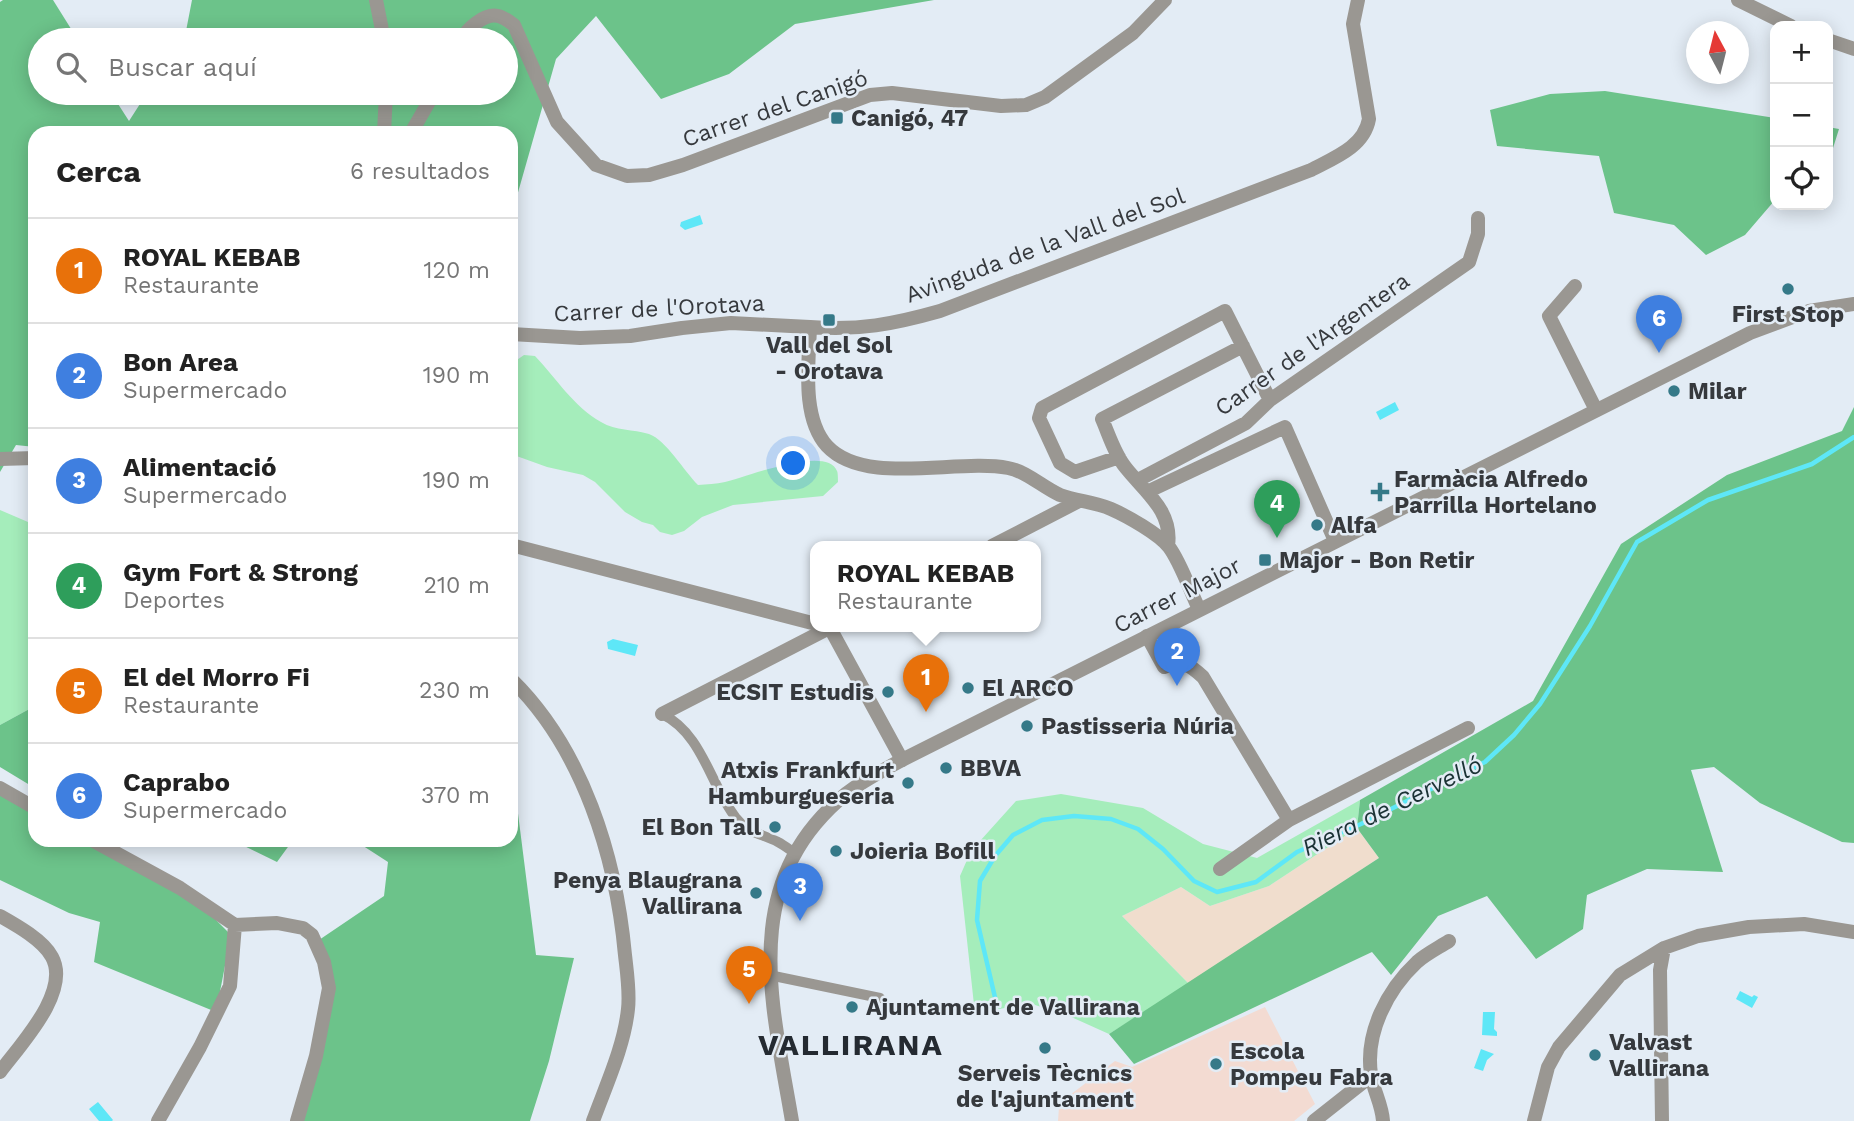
<!DOCTYPE html>
<html lang="es">
<meta charset="utf-8">
<style>
:root{--surface:#fff;--page:#f2f2f2;--text:#222;--muted:#767676;--line:#e0e0e0;--accent:#357988}
body{margin:0;font-family:"Work Sans",sans-serif;background:var(--page);color:var(--text)}
.controls{position:absolute;right:21px;top:21px;display:grid;overflow:hidden;border-radius:14px;box-shadow:0 4px 18px #0003}
.controls button{width:63px;height:63px;display:grid;place-items:center;padding:0;border:0;border-bottom:2px solid var(--line);background:var(--surface);color:var(--text);font:35px sans-serif}
.compass{position:absolute;left:1686px;top:21px;width:63px;height:63px;border-radius:50%;background:var(--surface);box-shadow:0 4px 18px #0003;rotate:353deg}
.you{position:absolute;left:794px;top:464px;width:24px;height:24px;margin:-18px;border:5px solid #fff;border-radius:50%;background:#1a73e8;box-shadow:0 0 0 10px #1a73e833}
.badge{display:grid;place-items:center;width:46px;height:46px;border-radius:50%;background:var(--accent);color:#fff;font-size:23px;font-weight:700}
.pin{position:absolute;translate:-50% -58px;filter:drop-shadow(0 2px 4px #0008)}
.pin::after{content:'';position:absolute;top:37px;width:24px;height:21px;background:inherit;clip-path:polygon(0 0,100% 0,50% 100%)}
.popup{position:absolute;left:810px;top:541px;width:231px;height:91px;box-sizing:border-box;display:grid;place-content:center;border-radius:14px;background:var(--surface);filter:drop-shadow(0 2px 5px #0005);font-size:23px;white-space:nowrap;color:var(--muted)}
.popup b{font-size:26px;color:var(--text)}
.popup::after{content:'';position:absolute;left:50%;top:100%;margin-left:-14px;border:14px solid transparent;border-top-color:var(--surface)}
.list{margin:0;padding:0;list-style:none}
h2{display:flex;justify-content:space-between;align-items:center;height:91px;margin:0;padding:0 28px;font-size:30px}
h2 small{font-size:23px;font-weight:400;color:var(--muted)}
.list li{display:grid;grid-template-columns:46px 1fr auto;gap:21px;align-items:center;box-sizing:border-box;height:105px;padding:0 28px;border-top:2px solid var(--line)}
.list b{display:block;font-size:26px;white-space:nowrap}
.list p{margin:0;font-size:23px;white-space:nowrap;color:var(--muted)}
.list em{font-size:23px;font-style:normal;color:var(--muted)}
.icon{flex:none;width:38px;height:38px;fill:none;stroke:currentColor;stroke-width:2;stroke-linecap:round;stroke-linejoin:round}
.map{position:relative;flex:none;width:1854px;height:1121px;overflow:hidden}
.search{position:absolute;background:var(--surface);box-shadow:0 4px 18px #0003;left:28px;top:28px;width:490px;height:77px;display:flex;align-items:center;gap:18px;box-sizing:border-box;padding:0 24px;border-radius:38px;color:var(--muted);font-size:26px}
.panel{position:absolute;background:var(--surface);box-shadow:0 4px 18px #0003;left:28px;top:126px;width:490px;height:721px;border-radius:21px}
.map>svg:first-child{display:block}
.industrial{fill:#f0ddcd}
.education{fill:#f3dbd2}
.green{fill:#a5edbb}
.forest{fill:#6cc38a}
.water{fill:#5ee7f7}
.lines{fill:none;stroke-linecap:round;stroke-linejoin:round}
.stream{stroke:#5ee7f7;stroke-width:4.5}
.pedestrian{stroke:#9a9792;stroke-width:10}
.minor{stroke:#9a9792;stroke-width:14}
.tertiary{stroke:#9a9792;stroke-width:14}
.poi-dot{fill:#357988;stroke:#e3ecf5;stroke-width:2.5}
.labels{text-anchor:middle;stroke-width:5;stroke-linejoin:round;paint-order:stroke}
.street-label{font-size:23px;fill:#36393d;stroke:#e3ecf5}
.poi-label{font-size:23px;font-weight:bold;fill:#36393d;stroke:#e3ecf5;text-anchor:start}
.water-label{font-size:24px;font-style:italic;fill:#1b3235;stroke:#e3ecf5}
.district-label{font-size:30px;font-weight:bold;letter-spacing:2px;fill:#242a31;stroke:#e3ecf5}
</style>
<div class="map">
<svg width="1854" height="1121" viewBox="0 0 1854 1121">
<rect width="100%" height="100%" fill="#e3ecf5"/>
<path class="industrial" d="M1357,828L1379,858L1189,984L1122,916L1181,887L1210,906L1269,886Z"/>
<path class="education" d="M1265,1007L1315,1104L1294,1121H1058L1059,1107L1062,1101L1115,1061L1132,1067Z"/>
<path class="green" d="M524,355L535,356C556,378 574,407 601,422C616,431 633,429 649,434C666,440 684,471 698,485C707,484 716,484 725,482C744,478 827,444 837,471C838,472 838,481 838,482L823,496L733,505L702,517L684,531L672,535L660,532L653,525L642,522L625,512L595,482L583,475L547,467L511,454V364Z
M0,510L35,525V698L33,707L0,725Z
M1061,794L1143,808L1203,844L1257,858L1360,800L1357,828L1269,886L1210,906L1181,887L1122,916L1189,984L1109,1034L1069,1016L1029,1003L975,1014L960,876L971,851L1016,801Z"/>
<path class="forest" d="M3,0H53L78,40H40V93H111L129,121L147,93H506V40H180L186,31L192,0H934L795,24L729,74L661,99L596,16L556,59L511,217V133H35V447L16,445L0,472V2Z
M1605,91L1775,118V200L1745,235L1706,255L1674,225L1614,213L1599,156L1497,146L1490,110L1550,94Z
M1828,127L1839,129L1828,164Z
M1854,407V843L1842,842L1760,803L1714,767L1691,770L1723,872L1647,869L1587,895L1583,929L1536,959L1487,896L1438,916L1391,975L1372,952L1134,1064L1109,1034L1379,858L1357,828L1360,800L1533,701L1621,544L1727,475L1842,431Z
M35,698V784L33,787L0,767V725L33,707Z
M511,780L514,782L536,955L574,958L549,1061L530,1121H301L333,985L319,940L384,896L388,862L354,840H511Z
M0,788L35,808V840H91L188,892L231,935L216,1012L94,962L100,922L69,913L0,880Z
M232,840H293L277,862Z"/>
<path class="water" d="M700,215L703,224L685,230L680,226L681,222Z
M1395,402L1399,410L1380,420L1376,412Z
M613,639L638,645L635,656L608,649L607,642Z
M1740,991L1752,997L1754,995L1758,997L1752,1008L1736,999Z
M1483,1012H1495L1494,1029L1497,1032V1036L1482,1035Z
M1481,1049L1494,1054L1487,1060L1483,1071L1474,1068Z
M98,1102L113,1120L112,1121H99L89,1109Z"/>
<g class="lines">
<path class="stream" d="M997,1006L977,920L980,881L995,856L1013,835L1042,820L1074,816L1111,819L1138,829L1163,849L1194,881L1217,892L1256,882L1297,852L1361,824L1485,762L1514,735L1540,704L1590,626L1637,542L1708,500L1812,464L1854,437"/>
<path class="pedestrian" d="M662,714C703,734 710,785 736,818C747,833 763,834 778,842C784,845 790,850 796,854
M769,975L880,998"/>
<path class="minor" d="M376,0L384,40
M1738,0L1791,26
M461,40C467,29 484,13 498,16C503,17 510,22 514,25L557,122L596,165L627,176L649,175L683,165L870,95L892,93L1001,106L1026,105L1045,97L1133,33L1165,0
M1828,40L1854,49
M384,133L386,93
M411,133L434,93
M1575,286L1549,316L1596,410
M511,334L580,338L630,336L682,328L731,323L810,327
M1119,457L1075,472L1060,463L1039,418L1042,408L1225,311L1270,400
M0,459L35,458
M1138,480L1246,423L1270,400L1469,262L1478,234V218
M1149,491L1285,427L1335,541
M511,545L816,624
M992,546L1079,501
M1168,546C1173,511 1145,492 1126,468C1115,455 1109,435 1102,419L1243,346
M1199,609C1190,591 1181,563 1169,547C1159,534 1127,516 1111,509C1095,502 1076,501 1060,495C1042,487 1028,472 1008,468C958,458 865,487 827,446C801,417 809,363 810,327C858,331 894,324 940,311L1311,170C1334,158 1364,147 1369,119L1353,24L1358,0
M824,626L830,628L902,760
M1147,636L1164,667C1182,659 1190,665 1203,677L1289,820
M511,679C583,749 616,857 625,955C627,973 630,992 628,1009C624,1047 606,1085 593,1121
M662,714L833,626
M0,788L35,808
M92,840L180,888L235,925L230,986L200,1047L158,1121
M1220,869L1289,820L1468,728
M0,916C16,925 43,940 52,957C71,992 20,1045 0,1072
M235,925L277,923L303,928L312,935L324,962L329,988L316,1056L297,1121
M1314,1121L1371,1076
M1383,1121C1382,1104 1373,1090 1371,1074C1365,1033 1387,990 1417,962C1426,954 1438,948 1449,941
M1534,1121L1548,1067L1559,1047L1620,975L1664,948L1698,936L1749,927L1804,924L1854,932
M1662,1121L1660,970L1664,948"/>
<path class="tertiary" d="M792,1121C772,1002 737,882 847,793C864,780 883,770 902,760L1750,333L1809,311L1854,304"/>
</g>
<g class="poi-dot">
<rect x="830" y="111" width="14" height="14" rx="3.5"/>
<circle cx="1788" cy="289" r="7"/>
<rect x="822" y="313" width="14" height="14" rx="3.5"/>
<circle cx="1674" cy="391" r="7"/>
<path d="M1376.5 481.5h7v7h7v7h-7v7h-7v-7h-7v-7h7z"/>
<circle cx="1317" cy="525" r="7"/>
<rect x="1258" y="553" width="14" height="14" rx="3.5"/>
<circle cx="968" cy="688" r="7"/>
<circle cx="888" cy="692" r="7"/>
<circle cx="1027" cy="726" r="7"/>
<circle cx="946" cy="768" r="7"/>
<circle cx="908" cy="783" r="7"/>
<circle cx="775" cy="827" r="7"/>
<circle cx="836" cy="851" r="7"/>
<circle cx="756" cy="893" r="7"/>
<circle cx="852" cy="1007" r="7"/>
<circle cx="1045" cy="1048" r="7"/>
<circle cx="1595" cy="1055" r="7"/>
<circle cx="1216" cy="1064" r="7"/>
</g>
<g class="labels">
<g class="street-label">
<text transform="translate(775 108) rotate(-19)" y="8">Carrer del Canigó</text>
<text transform="translate(1045 245) rotate(-20)" y="8">Avinguda de la Vall del Sol</text>
<text transform="translate(659 308) rotate(-3)" y="8">Carrer de l'Orotava</text>
<text transform="translate(1312 344) rotate(-35)" y="8">Carrer de l'Argentera</text>
<text transform="translate(1177 595) rotate(-27)" y="8">Carrer Major</text>
</g>
<g class="poi-label">
<text x="851" y="126">Canigó, 47</text>
<text x="1788" y="322" text-anchor="middle">First Stop</text>
<text x="829" y="353" text-anchor="middle">Vall del Sol<tspan x="829" dy="26">- Orotava</tspan></text>
<text x="1688" y="399">Milar</text>
<text x="1394" y="487">Farmàcia Alfredo<tspan x="1394" dy="26">Parrilla Hortelano</tspan></text>
<text x="1331" y="533">Alfa</text>
<text x="1279" y="568">Major - Bon Retir</text>
<text x="982" y="696">El ARCO</text>
<text x="874" y="700" text-anchor="end">ECSIT Estudis</text>
<text x="1041" y="734">Pastisseria Núria</text>
<text x="960" y="776">BBVA</text>
<text x="894" y="778" text-anchor="end">Atxis Frankfurt<tspan x="894" dy="26">Hamburgueseria</tspan></text>
<text x="761" y="835" text-anchor="end">El Bon Tall</text>
<text x="850" y="859">Joieria Bofill</text>
<text x="742" y="888" text-anchor="end">Penya Blaugrana<tspan x="742" dy="26">Vallirana</tspan></text>
<text x="866" y="1015">Ajuntament de Vallirana</text>
<text x="1609" y="1050">Valvast<tspan x="1609" dy="26">Vallirana</tspan></text>
<text x="1230" y="1059">Escola<tspan x="1230" dy="26">Pompeu Fabra</tspan></text>
<text x="1045" y="1081" text-anchor="middle">Serveis Tècnics<tspan x="1045" dy="26">de l'ajuntament</tspan></text>
</g>
<g class="water-label">
<text transform="translate(1392 806) rotate(-26)" y="8">Riera de Cervelló</text>
</g>
<g class="district-label">
<text x="851" y="1055">VALLIRANA</text>
</g>
</g>
</svg>
<div class="controls">
<button>+</button>
<button>−</button>
<button><svg class="icon" aria-label="locate" viewBox="0 0 24 24"><circle cx="12" cy="12" r="6"/><path d="M12 2v4M12 18v4M2 12h4M18 12h4"/></svg></button>
</div>
<svg class="compass" viewBox="-18 -18 36 36"><path d="M0-13l5 13h-10z" fill="#e53935"/><path d="M0 13l5-13h-10z" fill="#767676"/></svg>
<div class="you"></div>
<div class="pin badge" style="left:926px;top:712px;background:#e8710a">1</div>
<div class="popup"><b>ROYAL KEBAB</b>Restaurante</div>
<div class="pin badge" style="left:1177px;top:686px;background:#3f7fe0">2</div>
<div class="pin badge" style="left:800px;top:921px;background:#3f7fe0">3</div>
<div class="pin badge" style="left:1277px;top:538px;background:#2e9e5b">4</div>
<div class="pin badge" style="left:749px;top:1004px;background:#e8710a">5</div>
<div class="pin badge" style="left:1659px;top:353px;background:#3f7fe0">6</div>
<div class="search"><svg class="icon" aria-label="search" viewBox="0 0 24 24"><circle cx="10" cy="10" r="6"/><path d="M15 15l6 6"/></svg>Buscar aquí</div>
<section class="panel">
<h2>Cerca<small>6 resultados</small></h2>
<ul class="list">
<li><span class="badge" style="background:#e8710a">1</span><div><b>ROYAL KEBAB</b><p>Restaurante</p></div><em>120 m</em></li>
<li><span class="badge" style="background:#3f7fe0">2</span><div><b>Bon Area</b><p>Supermercado</p></div><em>190 m</em></li>
<li><span class="badge" style="background:#3f7fe0">3</span><div><b>Alimentació</b><p>Supermercado</p></div><em>190 m</em></li>
<li><span class="badge" style="background:#2e9e5b">4</span><div><b>Gym Fort &amp; Strong</b><p>Deportes</p></div><em>210 m</em></li>
<li><span class="badge" style="background:#e8710a">5</span><div><b>El del Morro Fi</b><p>Restaurante</p></div><em>230 m</em></li>
<li><span class="badge" style="background:#3f7fe0">6</span><div><b>Caprabo</b><p>Supermercado</p></div><em>370 m</em></li>
</ul>
</section>
</div>
